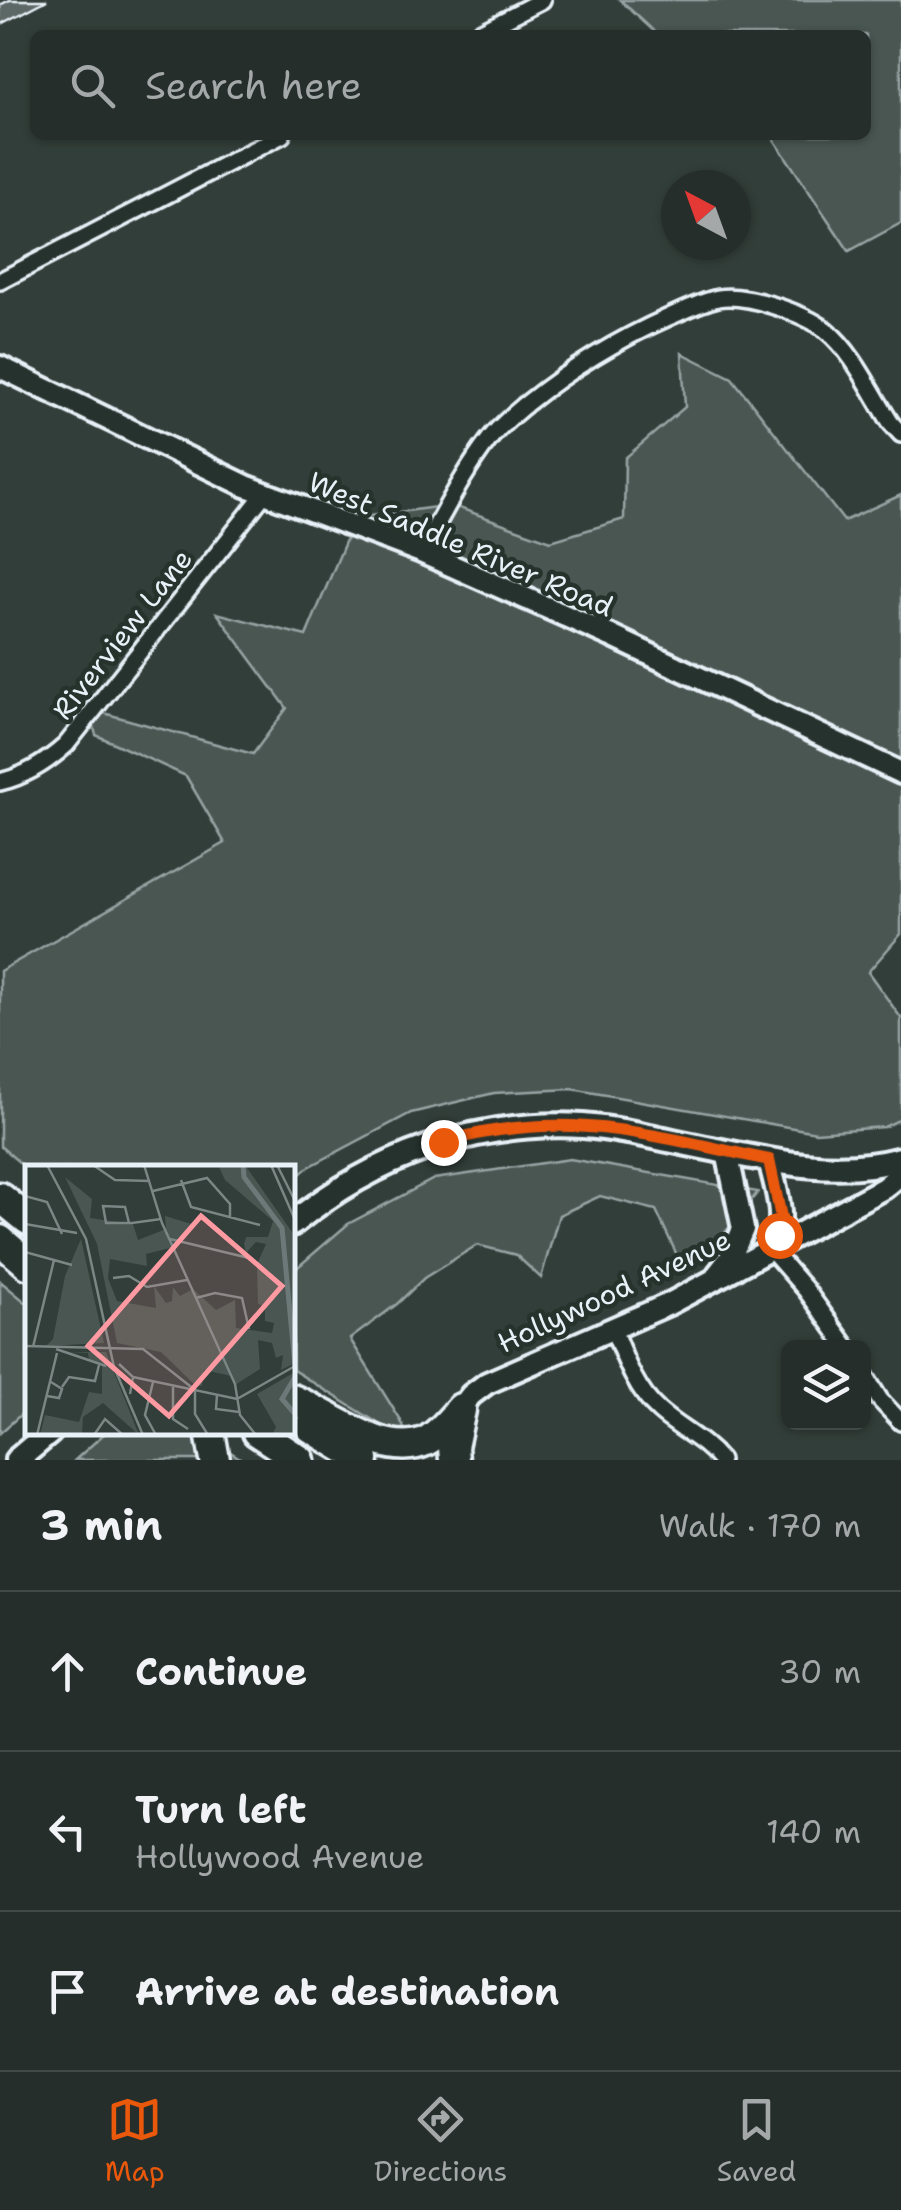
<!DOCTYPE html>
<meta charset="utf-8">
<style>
:root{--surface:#262e2b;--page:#323a37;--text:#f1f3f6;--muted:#a4a8a9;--line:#424a47;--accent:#ea580c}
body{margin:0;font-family:"Shantell Sans",sans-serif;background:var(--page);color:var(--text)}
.controls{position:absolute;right:30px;bottom:30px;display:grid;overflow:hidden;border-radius:15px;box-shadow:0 2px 8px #0004}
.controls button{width:90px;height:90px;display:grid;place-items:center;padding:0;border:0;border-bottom:2px solid var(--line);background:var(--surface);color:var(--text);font:50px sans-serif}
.compass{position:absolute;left:661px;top:170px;width:90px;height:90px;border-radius:50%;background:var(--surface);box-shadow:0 2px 8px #0004;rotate:319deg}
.stop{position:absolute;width:30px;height:30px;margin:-22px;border:8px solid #ea580c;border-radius:50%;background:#fff}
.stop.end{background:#ea580c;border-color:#fff;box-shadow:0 2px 10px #0008}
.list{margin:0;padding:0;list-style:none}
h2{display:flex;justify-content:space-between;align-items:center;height:130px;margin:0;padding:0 40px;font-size:42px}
h2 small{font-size:32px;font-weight:400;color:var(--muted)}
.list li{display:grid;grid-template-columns:65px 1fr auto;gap:30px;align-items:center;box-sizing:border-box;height:160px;padding:0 40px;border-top:2px solid var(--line)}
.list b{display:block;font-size:38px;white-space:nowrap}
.list p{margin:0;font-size:32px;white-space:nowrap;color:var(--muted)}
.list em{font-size:32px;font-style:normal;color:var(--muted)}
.icon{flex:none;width:55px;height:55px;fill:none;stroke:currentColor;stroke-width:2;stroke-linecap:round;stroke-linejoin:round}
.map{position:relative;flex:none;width:901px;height:1460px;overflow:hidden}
.search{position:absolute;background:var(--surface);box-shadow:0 2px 8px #0004;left:30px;right:30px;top:30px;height:110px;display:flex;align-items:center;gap:25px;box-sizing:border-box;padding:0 35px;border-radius:15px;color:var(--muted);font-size:38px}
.sheet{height:610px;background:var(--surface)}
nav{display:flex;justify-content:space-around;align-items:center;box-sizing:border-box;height:140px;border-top:2px solid var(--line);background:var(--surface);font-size:28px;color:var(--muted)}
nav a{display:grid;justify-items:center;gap:5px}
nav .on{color:var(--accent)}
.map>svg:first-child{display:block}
.green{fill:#495651;stroke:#98a4a4;stroke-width:2.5}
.building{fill:#5c6865;stroke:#e8f1f8;stroke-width:2.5}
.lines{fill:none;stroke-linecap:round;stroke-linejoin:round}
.street-casing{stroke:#e8f1f8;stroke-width:22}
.secondary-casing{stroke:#e8f1f8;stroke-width:28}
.primary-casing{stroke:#e8f1f8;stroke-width:30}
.highway-casing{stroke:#e8f1f8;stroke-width:35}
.street{stroke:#26332d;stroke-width:15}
.secondary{stroke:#26332d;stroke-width:20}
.primary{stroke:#26332d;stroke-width:22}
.highway{stroke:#26332d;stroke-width:28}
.route{stroke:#ea580c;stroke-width:12}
.labels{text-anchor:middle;stroke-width:9;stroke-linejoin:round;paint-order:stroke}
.street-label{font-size:28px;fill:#e8f1f8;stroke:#26332d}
.inset-river{fill:none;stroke:#6d7978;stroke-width:5}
.inset-road{fill:none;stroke:#7b8685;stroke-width:2.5}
.view{fill:#ff9aa2;fill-opacity:0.15;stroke:#ff9aa2;stroke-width:5}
.inset-edge{fill:none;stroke:#e8f1f8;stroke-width:5}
</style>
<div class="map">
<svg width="901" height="1460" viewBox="0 0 901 1460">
<rect width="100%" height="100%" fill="#323e39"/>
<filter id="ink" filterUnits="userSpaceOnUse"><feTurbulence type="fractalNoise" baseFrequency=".01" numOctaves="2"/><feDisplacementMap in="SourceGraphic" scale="20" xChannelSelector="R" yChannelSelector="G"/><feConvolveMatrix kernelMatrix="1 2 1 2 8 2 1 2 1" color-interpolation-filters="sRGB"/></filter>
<g filter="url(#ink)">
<path class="green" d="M620,0H901V223L849,251L771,135H866V35H658Z
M682,353L732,378L844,521L901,495V934L868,972L901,1018V1119L884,1127L816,1132L572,1089L494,1093L411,1113L307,1168L293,1180L292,1168L27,1169L0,1146V971L225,843L186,776L96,735L89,709L253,754L287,708L217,613L306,636L355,518L451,505L551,541L624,519L625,458L685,407Z
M570,1159L758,1192L708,1253L683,1268L656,1210L600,1196L559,1215L541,1278L516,1255L477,1245L424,1278L397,1304L350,1339L401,1421L410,1443L293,1370L292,1272L348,1224L434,1179Z
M0,1281L28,1304L27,1409L0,1433Z
M106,1432L201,1433L243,1460H75Z"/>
<path class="building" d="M10,0H47L0,25V5Z"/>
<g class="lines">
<defs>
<path id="street" d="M474,35L542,0
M0,281L282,135
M421,552C443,515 462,475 488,441C498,427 513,415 526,404C571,368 617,340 669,317C685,310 701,302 718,298C745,293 804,313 826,330C854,353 871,392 891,423L901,434
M0,782C26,776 46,763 66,745L265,493
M771,1250L806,1290L848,1348
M613,1329C624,1357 636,1391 659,1411C679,1429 703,1439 720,1460
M864,1374L880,1400L901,1422"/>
<path id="secondary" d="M0,367L246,486L421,552L611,636L901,773
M727,1152L743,1229
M769,1160C776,1190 789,1223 771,1250
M717,1275L731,1257L743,1229
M461,1408L471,1395L487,1383L669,1304L884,1188L901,1174"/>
<path id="primary" d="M292,1224C375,1156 476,1120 583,1126C626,1129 669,1141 712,1149C775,1162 837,1176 901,1159
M17,1460L50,1432"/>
<path id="highway" d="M0,1197L28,1220
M0,1240L28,1264
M292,1399C331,1414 383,1460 426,1441C440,1434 451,1419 461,1408
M310,1427L364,1460
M210,1432L215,1460
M257,1432L300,1460
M454,1460L453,1447L461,1410"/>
</defs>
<use href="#street" class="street-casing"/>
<use href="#secondary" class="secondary-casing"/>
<use href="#primary" class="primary-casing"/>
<use href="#highway" class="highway-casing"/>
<use href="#street" class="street"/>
<use href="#secondary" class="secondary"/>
<use href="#primary" class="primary"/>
<use href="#highway" class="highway"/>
</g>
</g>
<g class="lines" filter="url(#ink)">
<path class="route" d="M443,1142C490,1129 539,1123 588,1127C647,1131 711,1148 769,1160L782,1222L779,1235"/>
</g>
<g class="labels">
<g class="street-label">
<text transform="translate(461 544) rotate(23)" y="10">West Saddle River Road</text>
<text transform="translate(122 634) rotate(-52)" y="10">Riverview Lane</text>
<text transform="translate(614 1291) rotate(-25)" y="10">Hollywood Avenue</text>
</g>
</g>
<g transform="translate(25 1165)">
<rect width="270" height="270" fill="#323e39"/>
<path d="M193,0H220L267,67L270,198L256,205L258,190L251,193L247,178L233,175L235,204L210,220L206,211L179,205L177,221L170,220L136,187L92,178L72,79L40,12L67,34L65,53L108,59L113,75L141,64L140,51L170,60L149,82L121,89L122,101L85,94L83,113L92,136L131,143L129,121L141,138L147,136L148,122L155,131L168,124L191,145L210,135L211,163L247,168L249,158L240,156V141L233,139L232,99L241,79L231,77L221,88L219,79L221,72H243L248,56L200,15ZM56,74L79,178L21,181L28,174L40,111ZM43,187H81L114,270L78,238L58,252L57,270H15L20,250L54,257L64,227L77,229V199L64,196L63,188ZM270,207V270H247L251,262L232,229Z" fill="#495651"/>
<path class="inset-river" d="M218,0L219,12L257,63L270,201M270,212L257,234L270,249"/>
<path class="inset-road" d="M22,0L61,74L89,202L118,270M68,0L90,15L125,16M119,0L137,58L210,219L215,250L231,270M246,0L270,55M252,0L270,36M156,15L166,42L235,60M128,26L182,13L205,39V53M0,31L22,37L37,69M104,58L100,42L78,41L81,58H107L136,54M0,59L52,68M145,74L228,94M0,87L47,100M88,113L104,111L122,122L162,115M171,133L190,128L217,133L224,164M0,181L118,184L170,225M8,182L29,95M31,184L81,201M94,199L108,212L105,229M108,212L212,234L270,201M128,217L120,250L131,270M37,222L44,212L70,216L74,200M148,222V254L163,264M170,225V249L183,270M192,230L191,244L214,247M22,231L34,233L37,224L26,217M12,270L32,188M69,270L80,254L98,270"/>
<path class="view" d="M176,51L257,121L144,251L63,181Z"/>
<rect width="270" height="270" class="inset-edge"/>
</g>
</svg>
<div class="controls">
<button><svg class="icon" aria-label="layers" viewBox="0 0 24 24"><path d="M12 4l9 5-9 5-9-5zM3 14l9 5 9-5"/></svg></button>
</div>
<svg class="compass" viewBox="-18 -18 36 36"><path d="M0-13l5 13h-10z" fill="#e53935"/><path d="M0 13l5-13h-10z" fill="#a4a8a9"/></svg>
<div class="stop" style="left:779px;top:1235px"></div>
<div class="stop end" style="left:443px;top:1142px"></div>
<div class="search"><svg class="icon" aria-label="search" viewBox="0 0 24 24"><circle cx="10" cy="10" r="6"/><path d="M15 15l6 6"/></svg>Search here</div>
</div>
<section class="sheet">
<h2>3 min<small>Walk · 170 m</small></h2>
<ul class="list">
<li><svg class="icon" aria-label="ahead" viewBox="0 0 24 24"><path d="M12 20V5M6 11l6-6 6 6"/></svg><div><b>Continue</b></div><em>30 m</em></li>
<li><svg class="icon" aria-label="left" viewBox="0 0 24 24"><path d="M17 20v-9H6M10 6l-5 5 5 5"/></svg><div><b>Turn left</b><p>Hollywood Avenue</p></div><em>140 m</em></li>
<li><svg class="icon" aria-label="arrive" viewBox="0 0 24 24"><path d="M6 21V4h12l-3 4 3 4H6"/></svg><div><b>Arrive at destination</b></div></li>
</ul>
</section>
<nav>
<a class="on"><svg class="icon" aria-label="map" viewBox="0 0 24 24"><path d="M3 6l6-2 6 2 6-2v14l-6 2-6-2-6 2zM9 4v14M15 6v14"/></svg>Map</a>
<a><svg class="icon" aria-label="directions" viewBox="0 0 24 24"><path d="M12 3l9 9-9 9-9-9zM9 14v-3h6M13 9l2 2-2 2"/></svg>Directions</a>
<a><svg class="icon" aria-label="saved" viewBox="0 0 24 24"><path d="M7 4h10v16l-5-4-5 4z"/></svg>Saved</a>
</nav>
